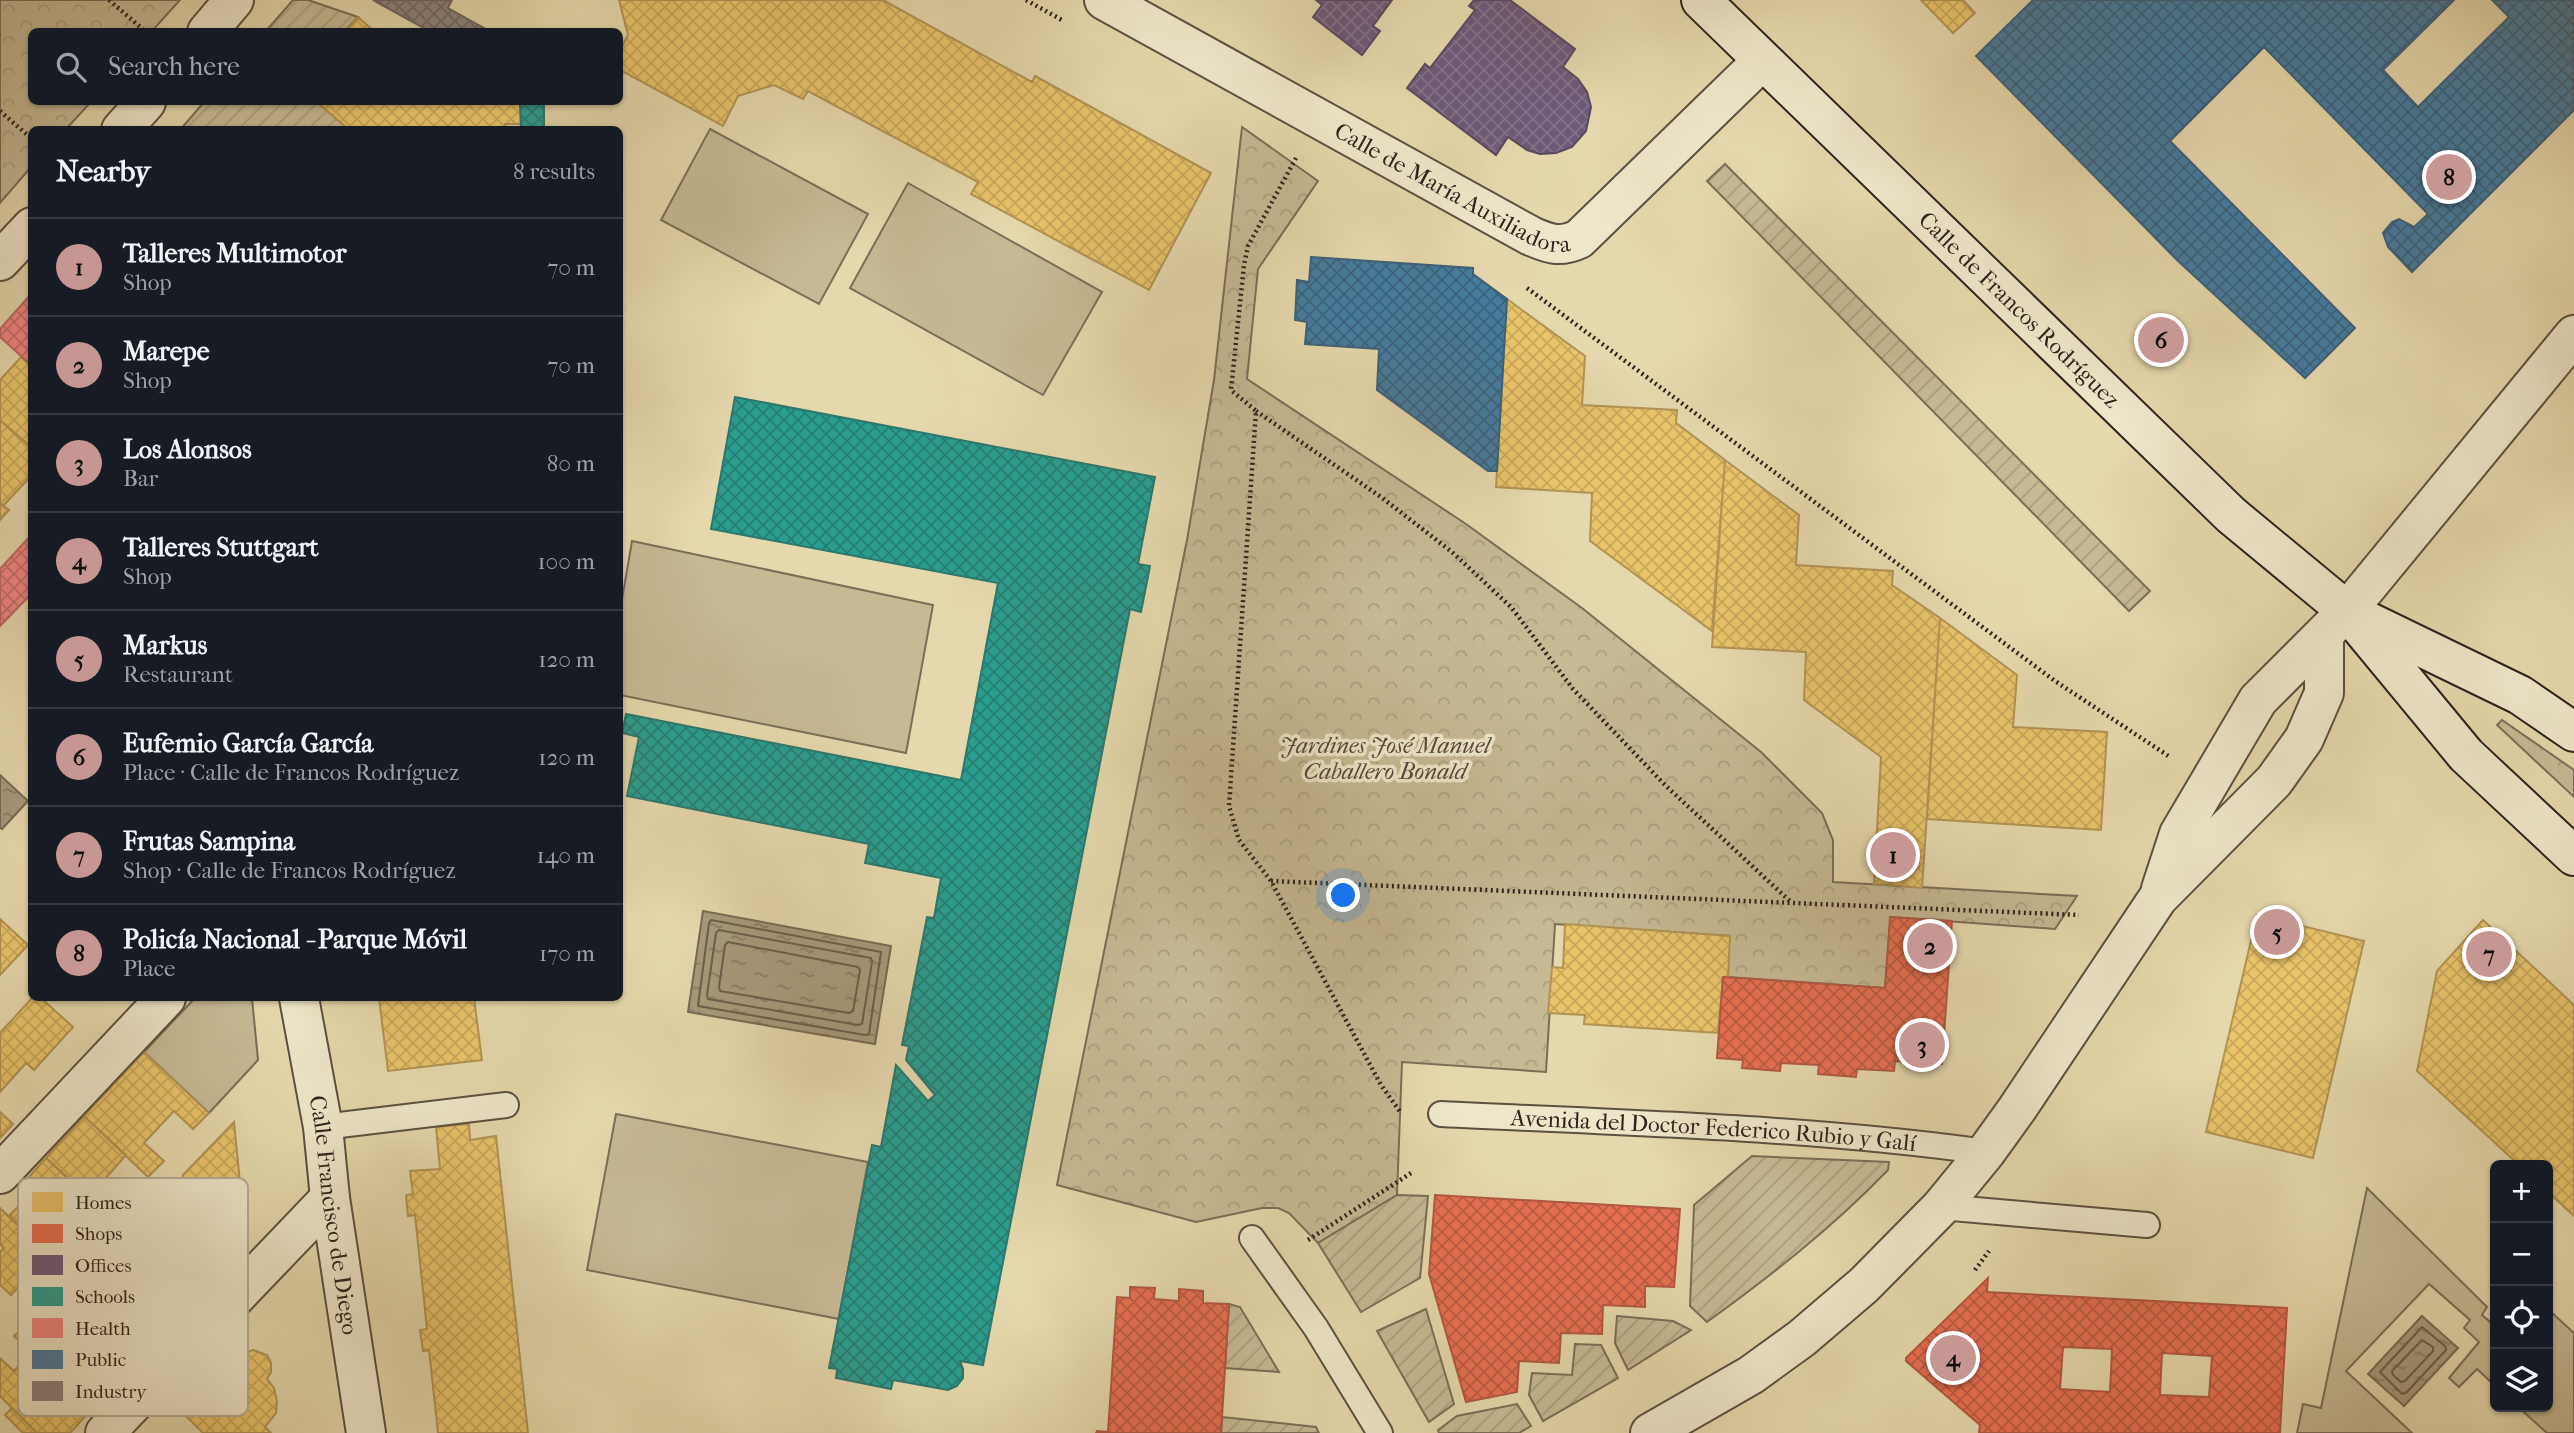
<!DOCTYPE html>
<meta charset="utf-8">
<style>
:root{--surface:#171b24;--page:#242831;--text:#f1f3f6;--muted:#9ea1a6;--line:#363941;--accent:#c59692}
body{margin:0;font-family:"IM FELL French Canon",serif;background:var(--page);color:var(--text)}
.controls{position:absolute;right:21px;bottom:21px;display:grid;overflow:hidden;border-radius:10px;box-shadow:0 2px 5px #0004}
.controls button{width:63px;height:63px;display:grid;place-items:center;padding:0;border:0;border-bottom:2px solid var(--line);background:var(--surface);color:var(--text);font:35px sans-serif}
.you{position:absolute;left:1344px;top:896px;width:24px;height:24px;margin:-18px;border:5px solid #fff;border-radius:50%;background:#1a73e8;box-shadow:0 0 0 10px #1a73e833}
.badge{display:grid;place-items:center;width:46px;height:46px;border-radius:50%;background:var(--accent);color:#111;font-size:23px;font-weight:700}
.pin{position:absolute;translate:-50% -50%;border:4px solid #fff;box-shadow:0 2px 7px #0006}
.list{margin:0;padding:0;list-style:none}
h2{display:flex;justify-content:space-between;align-items:center;height:91px;margin:0;padding:0 28px;font-size:30px}
h2 small{font-size:23px;font-weight:400;color:var(--muted)}
.list li{display:grid;grid-template-columns:46px 1fr auto;gap:21px;align-items:center;box-sizing:border-box;height:98px;padding:0 28px;border-top:2px solid var(--line)}
.list b{display:block;font-size:26px;white-space:nowrap}
.list p{margin:0;font-size:23px;white-space:nowrap;color:var(--muted)}
.list em{font-size:23px;font-style:normal;color:var(--muted)}
.icon{flex:none;width:38px;height:38px;fill:none;stroke:currentColor;stroke-width:2;stroke-linecap:round;stroke-linejoin:round}
.map{position:relative;flex:none;width:2574px;height:1433px;overflow:hidden}
.search{position:absolute;background:var(--surface);box-shadow:0 2px 5px #0004;left:28px;top:28px;width:595px;height:77px;display:flex;align-items:center;gap:18px;box-sizing:border-box;padding:0 24px;border-radius:10px;color:var(--muted);font-size:26px}
.panel{position:absolute;background:var(--surface);box-shadow:0 2px 5px #0004;left:28px;top:126px;width:595px;height:875px;border-radius:10px}
.map>svg:first-child{display:block}
.grass{fill:#c6b994;stroke:#7a6e58;stroke-width:2}
.forest{fill:url(#forest-crowns);stroke:#7a6e58;stroke-width:2}
.garden{fill:url(#garden-furrows);stroke:#7a6e58;stroke-width:2}
.water{fill:url(#water-ripples);stroke:#776a55;stroke-width:2}
.homes{fill:url(#homes-cross-hatch);stroke:#b19353;stroke-width:2}
.shops{fill:url(#shops-cross-hatch);stroke:#b05841;stroke-width:2;fill-rule:evenodd}
.offices{fill:url(#offices-cross-hatch);stroke:#5a485e;stroke-width:2}
.schools{fill:url(#schools-cross-hatch);stroke:#2b786d;stroke-width:2}
.health{fill:url(#health-cross-hatch);stroke:#b76764;stroke-width:2}
.public{fill:url(#public-cross-hatch);stroke:#3e6077;stroke-width:2}
.industry{fill:url(#industry-cross-hatch);stroke:#6e6460;stroke-width:2}
.lines{fill:none;stroke-linecap:round;stroke-linejoin:round}
.shore{stroke:#6a5e4c;stroke-width:2}
.lane-casing{stroke:#5c5041;stroke-width:28}
.street-casing{stroke:#5c5041;stroke-width:42}
.secondary-casing{stroke:#2e221d;stroke-width:42}
.path{stroke:#2e221d;stroke-width:4.5;stroke-dasharray:2 3.5;stroke-linecap:butt}
.lane{stroke:#eee6c9;stroke-width:24}
.street{stroke:#eee6c9;stroke-width:38}
.secondary{stroke:#eee6c9;stroke-width:38}
.labels{text-anchor:middle;stroke-width:7;stroke-linejoin:round;paint-order:stroke}
.street-label{font-size:23px;fill:#2e221d;stroke:#eee6c9}
.park-label{font-size:23px;font-style:italic;fill:#54483b;stroke:#eee6c9}
.key{fill:#eee6c9;stroke:#b4ab95;stroke-width:2}
.key-label{font-size:19px;fill:#2e221d}
</style>
<div class="map">
<svg width="2574" height="1433" viewBox="0 0 2574 1433">
<defs>
<pattern id="forest-crowns" width="20" height="18" patternUnits="userSpaceOnUse" patternTransform="scale(1.75)"><rect width="20" height="18" fill="#c6b994"/><path d="M2 6a3 3 0 1 1 6 0M12 15a3 3 0 1 1 6 0" fill="none" stroke="#aa9f7f"/></pattern>
<pattern id="garden-furrows" width="10" height="10" patternUnits="userSpaceOnUse" patternTransform="scale(1.75)"><rect width="10" height="10" fill="#c6b994"/><path d="M-1 1l2-2M0 10L10 0M9 11l2-2" fill="none" stroke="#aa9f7f"/></pattern>
<pattern id="water-ripples" width="26" height="14" patternUnits="userSpaceOnUse" patternTransform="scale(1.75)"><rect width="26" height="14" fill="#a79a7b"/><path d="M2 4q2-2 4 0t4 0M15 11q2-2 4 0t4 0" fill="none" stroke="#887d64"/></pattern>
<pattern id="homes-cross-hatch" width="8" height="8" patternUnits="userSpaceOnUse" patternTransform="scale(1.75)"><rect width="8" height="8" fill="#e9c46a"/><path d="M0 0l8 8M0 8l8-8" fill="none" stroke="#c8a85b"/></pattern>
<pattern id="shops-cross-hatch" width="8" height="8" patternUnits="userSpaceOnUse" patternTransform="scale(1.75)"><rect width="8" height="8" fill="#e76f51"/><path d="M0 0l8 8M0 8l8-8" fill="none" stroke="#bc5b43"/></pattern>
<pattern id="offices-cross-hatch" width="8" height="8" patternUnits="userSpaceOnUse" patternTransform="scale(1.75)"><rect width="8" height="8" fill="#6d597a"/><path d="M0 0l8 8M0 8l8-8" fill="none" stroke="#82728a"/></pattern>
<pattern id="schools-cross-hatch" width="8" height="8" patternUnits="userSpaceOnUse" patternTransform="scale(1.75)"><rect width="8" height="8" fill="#2a9d8f"/><path d="M0 0l8 8M0 8l8-8" fill="none" stroke="#248074"/></pattern>
<pattern id="health-cross-hatch" width="8" height="8" patternUnits="userSpaceOnUse" patternTransform="scale(1.75)"><rect width="8" height="8" fill="#f28482"/><path d="M0 0l8 8M0 8l8-8" fill="none" stroke="#c46c6a"/></pattern>
<pattern id="public-cross-hatch" width="8" height="8" patternUnits="userSpaceOnUse" patternTransform="scale(1.75)"><rect width="8" height="8" fill="#457b9d"/><path d="M0 0l8 8M0 8l8-8" fill="none" stroke="#3a647f"/></pattern>
<pattern id="industry-cross-hatch" width="8" height="8" patternUnits="userSpaceOnUse" patternTransform="scale(1.75)"><rect width="8" height="8" fill="#8a817c"/><path d="M0 0l8 8M0 8l8-8" fill="none" stroke="#716965"/></pattern>
</defs>
<rect width="100%" height="100%" fill="#e5d8ac"/>
<filter id="stains"><feTurbulence type="fractalNoise" baseFrequency=".00286" numOctaves="4"/><feColorMatrix values="0 0 0 0 .2 0 0 0 0 .09 0 0 0 0 .02 0 0 0 .5 -.17"/></filter>
<radialGradient id="worn" r=".72"><stop offset=".6" stop-color="#630" stop-opacity="0"/><stop offset="1" stop-color="#630" stop-opacity=".3"/></radialGradient>
<path class="grass" d="M710,129L868,214L819,304L661,220Z
M908,183L1102,292L1043,395L850,288Z
M632,541L933,605L906,753L620,695V611Z
M195,998H252L258,1060L209,1113L144,1052Z
M616,1114L868,1162L839,1319L587,1270Z
M2367,1188L2487,1307L2482,1315L2495,1326V1386L2477,1369L2459,1387L2449,1378L2479,1342L2464,1328L2470,1320L2429,1284L2346,1371L2412,1433H2297L2303,1404L2321,1408Z
M2549,1310L2574,1333V1433H2547L2518,1407H2548Z"/>
<path class="forest" d="M0,0H180L152,31L32,32V102H91L66,129L32,130L31,167L0,203Z
M1242,127L1318,181L1258,269L1247,379L1466,524L1582,608L1761,752L1822,813L1833,840V882L2077,896L2055,929L1891,917L1885,988L1728,977L1729,936L1555,924L1546,1072L1402,1062L1397,1195L1318,1243L1289,1213L1278,1208H1262L1196,1222L1057,1185L1187,540L1214,380Z
M2502,720L2574,770V797L2497,725Z"/>
<path class="garden" d="M293,0H308L358,17L345,31L265,32Z
M204,102H299L302,104L305,102H317L349,129L180,130Z
M1725,164L2150,591L2129,611L1707,181Z
M1752,1156L1889,1162L1888,1170C1833,1227 1772,1275 1707,1322L1690,1306L1694,1205Z
M1397,1195L1428,1196L1420,1278L1361,1312L1318,1243Z
M1229,1304L1240,1307L1279,1372L1225,1368Z
M1426,1309L1454,1404L1429,1422L1377,1331Z
M1617,1316L1673,1321L1691,1330L1628,1370L1615,1343Z
M1575,1344L1601,1345L1618,1378L1543,1421L1529,1395L1532,1373L1572,1375Z
M1517,1404L1531,1426L1519,1433H1439L1438,1430L1457,1416Z
M1222,1417L1316,1427L1319,1433H1221Z"/>
<path class="water" d="M0,775L28,801L2,829L0,828Z
M703,911L891,946L875,1044L688,1012Z
M2422,1316L2458,1348L2404,1406L2368,1374Z"/>
<path class="homes" d="M619,0H883L1032,82L1035,76L1211,173L1149,290L971,194L978,182L808,91L803,99L774,85L738,96L723,126L620,70V50L628,35Z
M1921,0H1963L1975,13L1953,33Z
M358,17L375,32H345Z
M317,102H520L521,124H505L507,130H349Z
M1507,299L1585,356L1582,405L1677,410L1676,423L1725,460L1712,631L1590,541L1592,493L1496,487Z
M21,357L32,366V448L0,420V380Z
M0,420L32,448V475L3,506L0,503Z
M1725,460L1799,515L1796,565L1893,571L1892,585L1940,618L1922,888L1874,884L1881,757L1804,700L1806,652L1712,647Z
M0,503L9,510L0,520Z
M1940,618L2017,675L2013,727L2107,732L2101,830L1927,819Z
M2257,915L2364,941L2313,1158L2206,1132Z
M0,919L28,945L0,975Z
M2483,920L2574,1005V1216L2548,1192V1165H2519L2417,1071L2437,971Z
M1565,924L1730,936L1728,977H1723L1718,1033L1584,1024L1585,1015L1548,1013L1552,967L1563,968Z
M32,998H41L73,1027L34,1070L26,1063L0,1092V1033Z
M379,998H474L482,1060L388,1071Z
M144,1052L209,1113L193,1129L174,1111L144,1143L164,1161L148,1177L84,1116Z
M0,1112L13,1124L0,1138Z
M84,1116L126,1155L89,1197L46,1158Z
M234,1122L242,1203L172,1277L137,1243L178,1196L183,1175Z
M469,1124L470,1140L496,1136L528,1433H438L429,1350L423,1351L420,1330L427,1329L415,1215L408,1216L406,1195L413,1194L410,1171L440,1169L436,1127Z
M46,1158L109,1217L106,1220L112,1226L93,1245L88,1239L61,1268L9,1216L38,1186L29,1177Z
M0,1208L49,1256L11,1295L0,1285V1252L4,1248L0,1244Z
M37,1313L114,1385L70,1433H37L0,1396V1358L14,1371L31,1353L14,1336Z
M253,1350L267,1355L271,1363V1372L267,1379L274,1388L277,1401L276,1413L265,1427L271,1433H203L185,1415L244,1353Z
M12,1408L37,1433H23L5,1415Z"/>
<path class="shops" d="M1890,917L1952,921L1942,1064L1895,1061L1894,1071L1857,1069L1856,1077L1818,1074L1819,1065L1781,1063L1780,1071L1742,1068L1743,1060L1717,1058L1723,977L1885,988Z
M1435,1195L1680,1209L1674,1287L1645,1286V1307L1603,1305L1602,1334L1561,1333L1559,1363L1519,1361L1517,1392L1466,1402L1429,1274Z
M1988,1278L1987,1292L2287,1308L2280,1433H1979L1980,1425L1906,1361V1358ZM2063,1347L2112,1349L2110,1392L2060,1389ZM2162,1353L2212,1356L2209,1397L2160,1395Z
M1130,1287L1155,1288L1154,1299L1179,1301V1289L1203,1291V1303L1229,1304L1221,1433H1096L1097,1431L1108,1432L1117,1297L1130,1298Z"/>
<path class="offices" d="M1316,0H1392L1373,26L1380,31L1362,55L1313,17L1322,5Z
M1474,0H1510L1575,49L1563,67L1578,79L1587,92L1591,107L1586,131L1572,147L1556,153L1540,154L1527,150L1508,137L1496,155L1407,88L1425,64L1430,68L1475,10L1469,6Z"/>
<path class="schools" d="M520,102H544V130H521Z
M735,397L1155,477L1138,564L1150,566L1141,612L1130,609L983,1365L960,1361L963,1369V1378L957,1386L948,1390L893,1380L891,1389L836,1378L837,1369L829,1368L872,1145L881,1147L896,1065L928,1101L935,1095L906,1060L909,1046L902,1045L927,917L934,918L941,878L865,863L869,844L627,796L639,737L622,733L626,714L961,780L998,583L711,529Z"/>
<path class="health" d="M32,293V366L0,337V329Z
M32,534V593L0,626V569Z"/>
<path class="public" d="M2033,0H2454L2383,70L2418,107L2509,17L2492,0H2574V110L2412,272L2388,247L2383,233L2392,222L2399,219L2414,227L2428,214L2264,47L2170,141L2355,328L2305,378L2178,261L1976,56Z
M1311,257L1473,268V274L1507,299L1497,471H1488L1377,390L1379,349L1305,344L1307,322L1295,320L1297,280L1309,282Z"/>
<path class="industry" d="M373,0H452L448,8L491,32H431Z"/>
<g class="lines">
<path class="shore" d="M711,920L881,952L869,1034L865,1035L698,1006L709,923Z
M719,930L871,958L872,962L862,1024L858,1025L708,999L707,995L716,933Z
M728,942L858,967L860,970L853,1011L849,1013L720,991L719,987L725,945Z
M2422,1327L2445,1346L2446,1350L2406,1393L2402,1394L2380,1372Z
M2422,1340L2433,1347V1351L2405,1381L2401,1382L2393,1375L2392,1371Z"/>
<defs>
<g id="lane">
<path id="s1" d="M1441,1114C1623,1123 1806,1127 1986,1152"/>
<path d="M323,1127L506,1105"/>
<path d="M1941,1207L2147,1225"/>
<path d="M1252,1238L1316,1328L1380,1433"/>
</g>
<g id="street">
<path id="s2" d="M1104,0L1531,236C1549,244 1560,248 1579,239L1762,61"/>
<path d="M207,32L234,0"/>
<path d="M121,130L146,102"/>
<path d="M0,261L32,227"/>
<path d="M2161,889L2179,834L2258,700L2347,611L2574,335"/>
<path id="s3" d="M299,998L323,1127L330,1198L366,1433"/>
<path d="M0,1174L166,998"/>
<path d="M105,1433L330,1198"/>
<path d="M1650,1433L1751,1375L1802,1338L1864,1285L1941,1207L1986,1152L2017,1109L2158,898L2274,781L2304,739L2324,693V635"/>
</g>
<g id="secondary">
<path id="s4" d="M1701,0L2231,515L2347,611L2466,755L2574,856"/>
<path d="M2357,616L2520,695L2574,732"/>
</g>
</defs>
<use href="#lane" class="lane-casing"/>
<use href="#street" class="street-casing"/>
<use href="#secondary" class="secondary-casing"/>
<path class="path" d="M109,0L146,32
M1026,0L1062,20
M0,111L32,139
M1296,158L1248,246L1244,265L1231,390L1256,411L1229,806L1239,840L1271,881L1381,1085L1401,1113
M1527,288L2055,681L2170,757
M1256,411L1381,497L1452,552L1511,607L1573,689L1665,785L1792,903
M1271,881L2079,915
M1308,1240L1411,1173
M1975,1270L1989,1251"/>
<use href="#lane" class="lane"/>
<use href="#street" class="street"/>
<use href="#secondary" class="secondary"/>
</g>
<g class="labels">
<g class="street-label">
<text dy="8" stroke="none"><textPath href="#s2" startOffset="397">Calle de María Auxiliadora</textPath></text>
<text dy="8" stroke="none"><textPath href="#s4" startOffset="444">Calle de Francos Rodríguez</textPath></text>
<text dy="8" stroke="none"><textPath href="#s1" startOffset="273">Avenida del Doctor Federico Rubio y Galí</textPath></text>
<text dy="8" stroke="none"><textPath href="#s3" startOffset="220">Calle Francisco de Diego</textPath></text>
</g>
<g class="park-label">
<text x="1385" y="753">Jardines José Manuel<tspan x="1385" dy="26">Caballero Bonald</tspan></text>
</g>
</g>
<rect x="18" y="1178" width="230" height="238" rx="10" class="key"/>
<rect x="32" y="1192" width="31" height="20" fill="#e9c46a"/>
<rect x="32" y="1224" width="31" height="19" fill="#e76f51"/>
<rect x="32" y="1255" width="31" height="20" fill="#6d597a"/>
<rect x="32" y="1287" width="31" height="19" fill="#2a9d8f"/>
<rect x="32" y="1318" width="31" height="20" fill="#f28482"/>
<rect x="32" y="1350" width="31" height="19" fill="#457b9d"/>
<rect x="32" y="1381" width="31" height="20" fill="#8a817c"/>
<g class="key-label">
<text x="75" y="1209">Homes</text>
<text x="75" y="1240">Shops</text>
<text x="75" y="1272">Offices</text>
<text x="75" y="1303">Schools</text>
<text x="75" y="1335">Health</text>
<text x="75" y="1366">Public</text>
<text x="75" y="1398">Industry</text>
</g>
<rect width="100%" height="100%" filter="url(#stains)"/>
<rect width="100%" height="100%" fill="url(#worn)"/>
</svg>
<div class="controls">
<button>+</button>
<button>−</button>
<button><svg class="icon" aria-label="locate" viewBox="0 0 24 24"><circle cx="12" cy="12" r="6"/><path d="M12 2v4M12 18v4M2 12h4M18 12h4"/></svg></button>
<button><svg class="icon" aria-label="layers" viewBox="0 0 24 24"><path d="M12 4l9 5-9 5-9-5zM3 14l9 5 9-5"/></svg></button>
</div>
<div class="you"></div>
<div class="pin badge" style="left:1893px;top:855px">1</div>
<div class="pin badge" style="left:1930px;top:946px">2</div>
<div class="pin badge" style="left:1922px;top:1045px">3</div>
<div class="pin badge" style="left:1953px;top:1358px">4</div>
<div class="pin badge" style="left:2277px;top:932px">5</div>
<div class="pin badge" style="left:2161px;top:340px">6</div>
<div class="pin badge" style="left:2489px;top:954px">7</div>
<div class="pin badge" style="left:2449px;top:177px">8</div>
<div class="search"><svg class="icon" aria-label="search" viewBox="0 0 24 24"><circle cx="10" cy="10" r="6"/><path d="M15 15l6 6"/></svg>Search here</div>
<section class="panel">
<h2>Nearby<small>8 results</small></h2>
<ul class="list">
<li><span class="badge">1</span><div><b>Talleres Multimotor</b><p>Shop</p></div><em>70 m</em></li>
<li><span class="badge">2</span><div><b>Marepe</b><p>Shop</p></div><em>70 m</em></li>
<li><span class="badge">3</span><div><b>Los Alonsos</b><p>Bar</p></div><em>80 m</em></li>
<li><span class="badge">4</span><div><b>Talleres Stuttgart</b><p>Shop</p></div><em>100 m</em></li>
<li><span class="badge">5</span><div><b>Markus</b><p>Restaurant</p></div><em>120 m</em></li>
<li><span class="badge">6</span><div><b>Eufemio García García</b><p>Place · Calle de Francos Rodríguez</p></div><em>120 m</em></li>
<li><span class="badge">7</span><div><b>Frutas Sampina</b><p>Shop · Calle de Francos Rodríguez</p></div><em>140 m</em></li>
<li><span class="badge">8</span><div><b>Policía Nacional - Parque Móvil</b><p>Place</p></div><em>170 m</em></li>
</ul>
</section>
</div>
